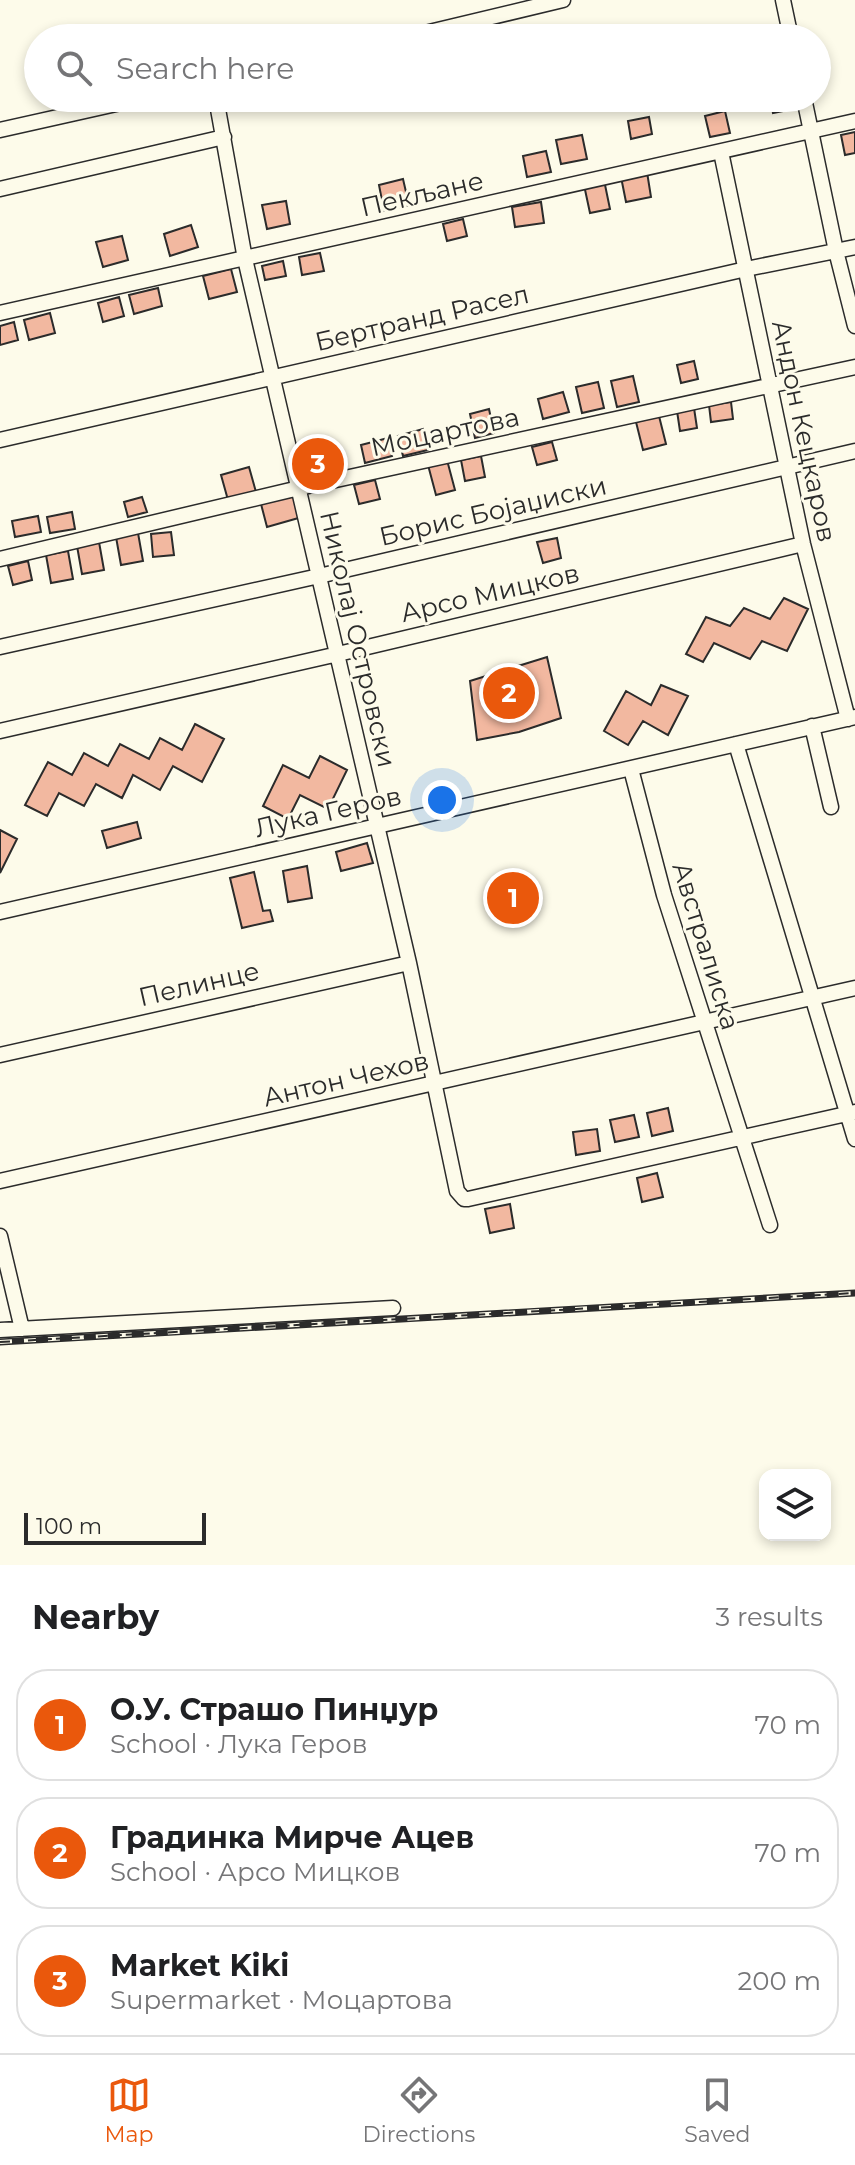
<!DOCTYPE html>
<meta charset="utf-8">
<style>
:root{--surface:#fff;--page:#f2f2f2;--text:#202124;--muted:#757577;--line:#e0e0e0;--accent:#ea580c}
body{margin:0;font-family:Montserrat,sans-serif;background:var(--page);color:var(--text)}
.controls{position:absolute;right:24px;bottom:24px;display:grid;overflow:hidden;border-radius:16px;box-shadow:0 4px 12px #0003}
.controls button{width:72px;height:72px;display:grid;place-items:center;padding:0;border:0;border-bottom:2px solid var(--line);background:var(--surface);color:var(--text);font:40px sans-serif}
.scale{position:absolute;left:24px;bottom:20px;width:182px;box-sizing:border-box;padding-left:8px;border:4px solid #2b2b2b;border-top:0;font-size:22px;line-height:28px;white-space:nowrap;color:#2b2b2b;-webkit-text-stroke:6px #fdfbea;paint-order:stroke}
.you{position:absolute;left:442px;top:800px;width:28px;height:28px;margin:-20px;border:6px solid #fff;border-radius:50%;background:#1a73e8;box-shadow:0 0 0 12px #1a73e833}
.badge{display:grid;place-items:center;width:52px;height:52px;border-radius:50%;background:var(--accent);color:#fff;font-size:26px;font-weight:700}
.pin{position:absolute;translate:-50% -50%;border:4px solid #fff;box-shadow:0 2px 8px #0006}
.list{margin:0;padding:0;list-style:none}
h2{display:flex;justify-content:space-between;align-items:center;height:104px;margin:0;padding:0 32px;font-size:34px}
h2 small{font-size:26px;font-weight:400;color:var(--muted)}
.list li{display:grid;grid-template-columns:52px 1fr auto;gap:24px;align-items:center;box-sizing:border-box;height:112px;margin:0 16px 16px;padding:0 16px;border:2px solid var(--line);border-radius:32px}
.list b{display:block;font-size:30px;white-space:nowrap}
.list p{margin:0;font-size:26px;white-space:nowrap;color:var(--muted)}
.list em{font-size:26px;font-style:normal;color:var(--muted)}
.icon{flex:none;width:44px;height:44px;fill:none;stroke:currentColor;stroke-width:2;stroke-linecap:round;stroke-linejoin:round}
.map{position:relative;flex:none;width:855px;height:1565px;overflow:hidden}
.search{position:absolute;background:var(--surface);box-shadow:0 4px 12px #0003;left:24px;right:24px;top:24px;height:88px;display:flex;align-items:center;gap:20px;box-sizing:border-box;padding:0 28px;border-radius:44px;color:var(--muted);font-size:30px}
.sheet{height:488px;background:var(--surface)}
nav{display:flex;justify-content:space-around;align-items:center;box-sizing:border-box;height:112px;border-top:2px solid var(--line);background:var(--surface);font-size:22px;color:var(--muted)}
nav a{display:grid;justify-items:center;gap:4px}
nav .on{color:var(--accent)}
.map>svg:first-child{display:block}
.building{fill:#f2b8a0;stroke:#2b2b2b;stroke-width:2}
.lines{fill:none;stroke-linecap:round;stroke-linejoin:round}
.minor-casing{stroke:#2b2b2b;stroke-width:17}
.minor{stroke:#fdfbea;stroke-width:14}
.rail-casing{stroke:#2b2b2b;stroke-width:7}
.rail{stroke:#fdfbea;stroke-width:4;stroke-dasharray:12;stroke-linecap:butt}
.fence{stroke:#2b2b2b;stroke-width:2;stroke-dasharray:10 4;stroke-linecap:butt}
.labels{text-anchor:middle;stroke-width:6;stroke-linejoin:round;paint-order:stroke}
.street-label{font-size:26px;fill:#2b2b2b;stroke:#fdfbea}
</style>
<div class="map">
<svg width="855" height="1565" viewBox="0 0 855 1565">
<rect width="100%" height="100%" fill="#fdfbea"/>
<path class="building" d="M770,98H795L798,108L773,113Z
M725,111L730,133L710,137L705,116Z
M649,117L652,134L631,139L628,121Z
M855,132V153L845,155L841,135Z
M582,135L587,159L561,164L556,140Z
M546,151L551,172L527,177L523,156Z
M647,172L651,197L626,202L621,177Z
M403,179L409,205L384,211L379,185Z
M604,180L610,209L590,213L584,185Z
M286,201L290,224L267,229L262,205Z
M541,202L544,223L515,227L512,207Z
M463,219L467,236L447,241L443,224Z
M191,225L198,247L170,256L164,234Z
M122,236L128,260L103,267L96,242Z
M320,253L324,271L302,275L299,257Z
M283,261L286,276L265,280L262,266Z
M231,269L237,292L209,299L203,276Z
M158,288L162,306L134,314L129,295Z
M119,297L124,316L103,322L98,303Z
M50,313L55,333L29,340L24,320Z
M14,322L18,340L0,345V326Z
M694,361L698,379L681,383L677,365Z
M633,376L639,402L617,407L611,381Z
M598,382L604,408L582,413L576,387Z
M563,392L569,412L543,419L538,399Z
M731,402L733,419L711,422L709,405Z
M694,408L697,428L680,431L677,411Z
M489,409L494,433L475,438L470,414Z
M659,416L666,444L643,450L636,422Z
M423,429L428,450L403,456L398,436Z
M388,438L392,456L365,463L361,445Z
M552,442L557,460L537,465L532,447Z
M481,456L485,477L465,481L461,460Z
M447,460L455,490L436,495L428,465Z
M249,467L256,492L228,500L221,475Z
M375,480L380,499L359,504L354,485Z
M296,494L302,517L267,527L261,504Z
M142,497L147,512L128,517L124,502Z
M72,512L75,529L50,533L47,517Z
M38,516L41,532L15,537L12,521Z
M171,532L174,555L153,557L151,534Z
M138,533L143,561L121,565L116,537Z
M557,538L561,558L543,563L537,542Z
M99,542L104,570L82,574L77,546Z
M68,551L73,579L51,583L46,555Z
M28,561L32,580L13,585L8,566Z
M784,598L808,609L787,651L762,641L750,659L714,643L703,662L686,654L706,617L730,626L744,608L770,619Z
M547,657L561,718L519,732L477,740L470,681Z
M661,685L688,696L668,735L643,721L628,745L604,731L626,691L651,705Z
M195,724L224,739L202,782L173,766L160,790L133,775L122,798L96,784L84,806L59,793L47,816L25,805L48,762L72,775L84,753L108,766L120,744L149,759L160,738L182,750Z
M320,756L347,770L328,809L300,795L288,819L263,806L283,765L309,778Z
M137,822L141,838L107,848L102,831Z
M0,830L17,839L0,873Z
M367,843L373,863L341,871L336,852Z
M307,866L312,898L288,902L283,871Z
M254,872L263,911L270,910L273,921L242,928L230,878Z
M668,1108L673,1131L652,1136L647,1113Z
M634,1115L639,1137L615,1142L610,1120Z
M597,1129L600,1151L576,1155L573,1132Z
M657,1173L663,1197L642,1202L637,1178Z
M510,1204L514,1228L490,1233L485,1209Z"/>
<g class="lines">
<defs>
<path id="minor" d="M783,0L791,38
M404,38L563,0
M216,98L245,259L409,963L457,1191L464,1199H468L855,1112
M804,98L836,251L855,326
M0,130L143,98
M721,152L803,544L848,719
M0,189L224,137
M0,313L855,121
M0,440L746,269L855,247
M0,559L299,488L855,367
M0,647L319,576L855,451
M812,726L831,807
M0,731L338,654L803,544
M736,744L855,1139
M631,769L664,895L770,1225
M0,912L855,717
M0,1055L409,963
M0,1181L855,988
M0,1236L22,1329
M0,1330L393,1308"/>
</defs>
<use href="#minor" class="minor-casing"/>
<use href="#minor" class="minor"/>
<defs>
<path id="rail" d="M0,1342L855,1293"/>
</defs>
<use href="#rail" class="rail-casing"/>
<use href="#rail" class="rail"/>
<path class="fence" d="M0,1342L855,1293"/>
</g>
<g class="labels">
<g class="street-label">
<text transform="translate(422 194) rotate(-13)" y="9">Пекљане</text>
<text transform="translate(422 318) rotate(-13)" y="9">Бертранд Расел</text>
<text transform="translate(804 431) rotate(78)" y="9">Андон Кецкаров</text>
<text transform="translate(445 432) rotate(-12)" y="9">Моцартова</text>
<text transform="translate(493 511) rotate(-13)" y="9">Борис Бојаџиски</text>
<text transform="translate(490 593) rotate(-13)" y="9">Арсо Мицков</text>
<text transform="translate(358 639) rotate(77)" y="9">Николај Островски</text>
<text transform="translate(328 812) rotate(-13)" y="9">Лука Геров</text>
<text transform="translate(706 946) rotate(73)" y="9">Австралиска</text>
<text transform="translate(199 984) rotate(-13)" y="9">Пелинце</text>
<text transform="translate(346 1079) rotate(-13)" y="9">Антон Чехов</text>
</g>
</g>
</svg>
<div class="controls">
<button><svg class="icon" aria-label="layers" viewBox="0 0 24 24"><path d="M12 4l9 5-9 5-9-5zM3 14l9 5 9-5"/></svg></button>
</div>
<div class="scale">100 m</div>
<div class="you"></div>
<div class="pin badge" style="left:513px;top:898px">1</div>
<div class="pin badge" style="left:509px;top:693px">2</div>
<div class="pin badge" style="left:318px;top:464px">3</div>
<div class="search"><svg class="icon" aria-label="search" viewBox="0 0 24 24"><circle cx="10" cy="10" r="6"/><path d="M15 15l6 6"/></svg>Search here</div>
</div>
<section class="sheet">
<h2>Nearby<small>3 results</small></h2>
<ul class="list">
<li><span class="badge">1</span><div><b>О.У. Страшо Пинџур</b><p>School · Лука Геров</p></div><em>70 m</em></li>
<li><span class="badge">2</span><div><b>Градинка Мирче Ацев</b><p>School · Арсо Мицков</p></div><em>70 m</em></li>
<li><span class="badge">3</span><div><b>Market Kiki</b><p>Supermarket · Моцартова</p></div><em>200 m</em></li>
</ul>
</section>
<nav>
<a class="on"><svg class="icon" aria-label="map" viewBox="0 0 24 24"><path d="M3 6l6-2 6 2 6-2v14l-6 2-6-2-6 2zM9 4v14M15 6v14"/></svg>Map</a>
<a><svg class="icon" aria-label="directions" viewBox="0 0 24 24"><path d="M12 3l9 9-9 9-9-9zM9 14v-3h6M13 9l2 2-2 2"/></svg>Directions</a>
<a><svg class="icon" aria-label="saved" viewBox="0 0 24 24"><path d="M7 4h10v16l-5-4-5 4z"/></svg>Saved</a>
</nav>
